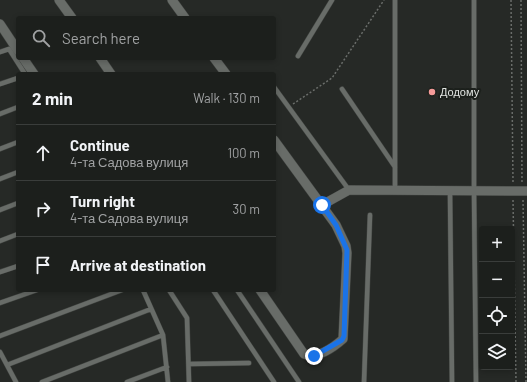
<!DOCTYPE html>
<meta charset="utf-8">
<style>
:root{--surface:#1c1f1c;--page:#292c29;--text:#f1f3f6;--muted:#a0a2a3;--line:#3a3d3b}
body{margin:0;font-family:Barlow,sans-serif;background:var(--page);color:var(--text)}
.controls{position:absolute;right:12px;bottom:12px;display:grid;overflow:hidden;border-radius:4px;box-shadow:0 2px 6px #0003}
.controls button{width:36px;height:36px;display:grid;place-items:center;padding:0;border:0;border-bottom:1px solid var(--line);background:var(--surface);color:var(--text);font:20px sans-serif}
.stop{position:absolute;width:12px;height:12px;margin:-9px;border:3px solid #1a73e8;border-radius:50%;background:#fff}
.stop.end{background:#1a73e8;border-color:#fff;box-shadow:0 1px 4px #0008}
.list{margin:0;padding:0;list-style:none}
h2{display:flex;justify-content:space-between;align-items:center;height:52px;margin:0;padding:0 16px;font-size:17px}
h2 small{font-size:13px;font-weight:400;color:var(--muted)}
.list li{display:grid;grid-template-columns:26px 1fr auto;gap:12px;align-items:center;box-sizing:border-box;height:56px;padding:0 16px;border-top:1px solid var(--line)}
.list b{display:block;font-size:15px;white-space:nowrap}
.list p{margin:0;font-size:13px;white-space:nowrap;color:var(--muted)}
.list em{font-size:13px;font-style:normal;color:var(--muted)}
.icon{flex:none;width:22px;height:22px;fill:none;stroke:currentColor;stroke-width:2;stroke-linecap:round;stroke-linejoin:round}
.map{position:relative;flex:none;width:527px;height:382px;overflow:hidden}
.search{position:absolute;background:var(--surface);box-shadow:0 2px 6px #0003;left:16px;top:16px;width:260px;height:44px;display:flex;align-items:center;gap:10px;box-sizing:border-box;padding:0 14px;border-radius:4px;color:var(--muted);font-size:15px}
.panel{position:absolute;background:var(--surface);box-shadow:0 2px 6px #0003;left:16px;top:72px;width:260px;height:220px;border-radius:4px}
.map>svg:first-child{display:block}
.lines{fill:none;stroke-linecap:round;stroke-linejoin:round}
.lane-casing{stroke:#414441;stroke-width:5.5}
.street-casing{stroke:#414441;stroke-width:10}
.path{stroke:#6a6d6a;stroke-width:1.5;stroke-dasharray:2 2;stroke-linecap:butt}
.lane{stroke:#686c68;stroke-width:4.5}
.street{stroke:#686c68;stroke-width:9}
.route{stroke:#1a73e8;stroke-width:5}
.poi-dot{fill:#f59b99;stroke:#1c201c;stroke-width:1.5}
.labels{text-anchor:middle;stroke-width:4;stroke-linejoin:round;paint-order:stroke}
.poi-label{font-size:11px;fill:#e1e4e1;stroke:#1c201c;text-anchor:start}
</style>
<div class="map">
<svg width="527" height="382" viewBox="0 0 527 382">
<rect width="100%" height="100%" fill="#262926"/>
<g class="lines">
<defs>
<path id="lane" d="M474,0V191L476,382
M0,52L9,49L25,74
M298,56L332,0
M0,84L18,78
M274,87L349,190
M342,89L395,167
M0,114L18,107
M0,149L18,142
M0,179L18,172
M395,190V0
M450,191L452,382
M0,210L18,203
M0,241L18,234
M0,272L18,266
M143,290L163,335L168,382
M169,290L187,318L189,382
M213,290L274,382
M237,290L299,382
M0,303L37,290
M0,336L122,290
M0,352L16,382
M189,364L249,363
M7,365L151,309
M42,382L163,335
M127,382L167,367
M364,382L370,215"/>
<path id="street" d="M59,0L72,18
M172,0L185,18
M0,24L18,51
M23,58L34,74
M100,58L111,74
M214,58L226,74
M322,205L349,190L527,191
M260,290L304,354C316,360 334,347 343,339L347,253L346,246L336,225L274,140"/>
</defs>
<use href="#lane" class="lane-casing"/>
<use href="#street" class="street-casing"/>
<path class="path" d="M511,0L513,182
M521,0L522,182
M293,104L332,78L384,0
M513,200L516,382
M523,200L526,382"/>
<use href="#lane" class="lane"/>
<use href="#street" class="street"/>
</g>
<g class="lines">
<path class="route" d="M314,356L342,340L344,336L347,250L336,225L322,205"/>
</g>
<circle class="poi-dot" cx="432" cy="92" r="4"/>
<g class="labels">
<g class="poi-label">
<text x="440" y="96">Додому</text>
</g>
</g>
</svg>
<div class="controls">
<button>+</button>
<button>−</button>
<button><svg class="icon" aria-label="locate" viewBox="0 0 24 24"><circle cx="12" cy="12" r="6"/><path d="M12 2v4M12 18v4M2 12h4M18 12h4"/></svg></button>
<button><svg class="icon" aria-label="layers" viewBox="0 0 24 24"><path d="M12 4l9 5-9 5-9-5zM3 14l9 5 9-5"/></svg></button>
</div>
<div class="stop" style="left:322px;top:205px"></div>
<div class="stop end" style="left:314px;top:356px"></div>
<div class="search"><svg class="icon" aria-label="search" viewBox="0 0 24 24"><circle cx="10" cy="10" r="6"/><path d="M15 15l6 6"/></svg>Search here</div>
<section class="panel">
<h2>2 min<small>Walk · 130 m</small></h2>
<ul class="list">
<li><svg class="icon" aria-label="ahead" viewBox="0 0 24 24"><path d="M12 20V5M6 11l6-6 6 6"/></svg><div><b>Continue</b><p>4-та Садова вулиця</p></div><em>100 m</em></li>
<li><svg class="icon" aria-label="right" viewBox="0 0 24 24"><path d="M7 20v-9h11M14 6l5 5-5 5"/></svg><div><b>Turn right</b><p>4-та Садова вулиця</p></div><em>30 m</em></li>
<li><svg class="icon" aria-label="arrive" viewBox="0 0 24 24"><path d="M6 21V4h12l-3 4 3 4H6"/></svg><div><b>Arrive at destination</b></div></li>
</ul>
</section>
</div>
